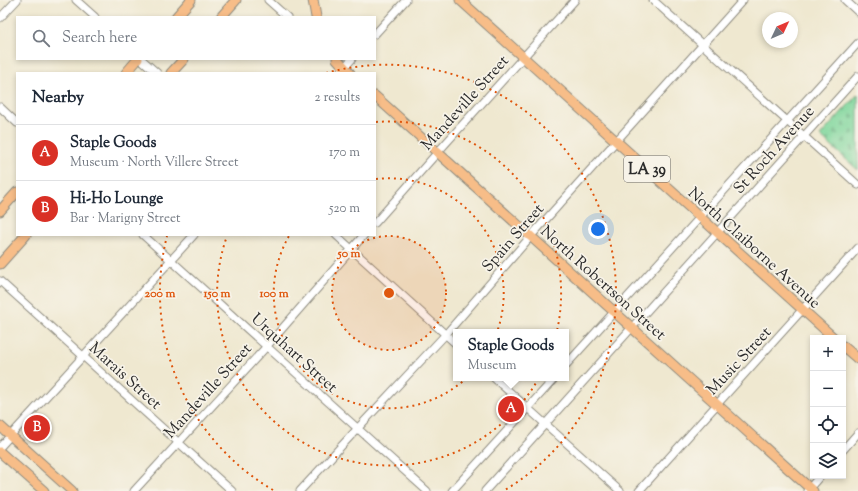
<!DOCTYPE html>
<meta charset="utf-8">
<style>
:root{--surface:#fff;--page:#f6f6f7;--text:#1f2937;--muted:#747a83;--line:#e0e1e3;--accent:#d93025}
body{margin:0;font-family:"Sorts Mill Goudy",serif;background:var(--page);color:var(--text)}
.controls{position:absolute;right:12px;bottom:12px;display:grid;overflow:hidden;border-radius:0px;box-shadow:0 2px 6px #0003}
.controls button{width:36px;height:36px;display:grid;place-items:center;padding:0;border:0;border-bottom:1px solid var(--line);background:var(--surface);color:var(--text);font:20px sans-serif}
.compass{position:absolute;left:762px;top:12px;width:36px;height:36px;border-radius:50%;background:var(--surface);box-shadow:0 2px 6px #0003;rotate:46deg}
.you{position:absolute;left:598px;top:229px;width:14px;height:14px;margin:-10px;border:3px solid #fff;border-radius:50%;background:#1a73e8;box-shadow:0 0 0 6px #1a73e833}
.badge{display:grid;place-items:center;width:26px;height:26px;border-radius:50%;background:var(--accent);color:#fff;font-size:13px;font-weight:700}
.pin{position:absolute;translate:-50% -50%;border:2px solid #fff;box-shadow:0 1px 4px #0006}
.popup{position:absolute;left:453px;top:329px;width:116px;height:52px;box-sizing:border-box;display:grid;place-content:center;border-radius:0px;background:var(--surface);filter:drop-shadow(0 1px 3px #0005);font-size:13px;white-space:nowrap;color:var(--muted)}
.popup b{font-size:15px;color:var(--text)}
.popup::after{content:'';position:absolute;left:50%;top:100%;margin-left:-8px;border:8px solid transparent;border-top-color:var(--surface)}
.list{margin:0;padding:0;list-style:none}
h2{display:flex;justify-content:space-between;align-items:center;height:52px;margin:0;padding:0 16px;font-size:17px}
h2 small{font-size:13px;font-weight:400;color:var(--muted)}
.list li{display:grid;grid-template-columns:26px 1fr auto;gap:12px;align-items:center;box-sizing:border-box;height:56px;padding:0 16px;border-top:1px solid var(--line)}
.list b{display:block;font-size:15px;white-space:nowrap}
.list p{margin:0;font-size:13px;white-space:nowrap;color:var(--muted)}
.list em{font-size:13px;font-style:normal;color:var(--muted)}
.icon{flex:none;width:22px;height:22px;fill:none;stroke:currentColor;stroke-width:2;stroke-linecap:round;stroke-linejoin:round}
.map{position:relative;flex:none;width:858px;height:491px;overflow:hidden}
.search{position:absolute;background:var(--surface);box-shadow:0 2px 6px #0003;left:16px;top:16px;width:360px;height:44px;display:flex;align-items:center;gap:10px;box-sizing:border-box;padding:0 14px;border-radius:0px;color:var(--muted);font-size:15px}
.panel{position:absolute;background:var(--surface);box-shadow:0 2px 6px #0003;left:16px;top:72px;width:360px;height:164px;border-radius:0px}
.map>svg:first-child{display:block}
.cemetery{fill:url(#cemetery-stones);stroke:#548062}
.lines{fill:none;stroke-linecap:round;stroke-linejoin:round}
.minor-casing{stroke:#8d8a7e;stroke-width:9}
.major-casing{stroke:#8d8a7e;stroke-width:11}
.minor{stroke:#fff;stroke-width:7}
.major{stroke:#f7bd88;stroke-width:9}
.ring{fill:none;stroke:#df570e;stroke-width:2;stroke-dasharray:2 4}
.labels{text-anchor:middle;stroke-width:3.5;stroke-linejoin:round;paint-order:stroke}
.shield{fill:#f7f3e8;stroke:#686764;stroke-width:1}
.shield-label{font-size:15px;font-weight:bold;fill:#2b2b2b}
.street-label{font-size:16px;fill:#2b2b2b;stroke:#f7f3e8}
.centre{fill:#df570e;stroke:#f7f3e8;stroke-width:2}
.ring-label{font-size:12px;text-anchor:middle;font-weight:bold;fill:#df570e;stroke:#f7f3e8;stroke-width:3.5;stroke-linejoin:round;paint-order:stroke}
</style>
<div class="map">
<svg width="858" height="491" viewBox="0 0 858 491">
<defs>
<pattern id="cemetery-stones" width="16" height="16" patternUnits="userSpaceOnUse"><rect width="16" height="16" fill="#7cd59a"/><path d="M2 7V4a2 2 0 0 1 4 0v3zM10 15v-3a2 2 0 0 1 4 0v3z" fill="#6bb785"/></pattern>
</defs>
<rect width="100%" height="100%" fill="#f7f3e8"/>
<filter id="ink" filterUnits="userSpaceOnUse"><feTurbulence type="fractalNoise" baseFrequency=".025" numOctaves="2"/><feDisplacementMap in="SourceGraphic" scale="8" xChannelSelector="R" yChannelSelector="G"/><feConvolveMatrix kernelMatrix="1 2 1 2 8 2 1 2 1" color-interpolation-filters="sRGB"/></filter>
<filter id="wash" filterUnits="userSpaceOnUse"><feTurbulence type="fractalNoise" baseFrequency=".012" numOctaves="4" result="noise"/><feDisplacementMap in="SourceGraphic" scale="16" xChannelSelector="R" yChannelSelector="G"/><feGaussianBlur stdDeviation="0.9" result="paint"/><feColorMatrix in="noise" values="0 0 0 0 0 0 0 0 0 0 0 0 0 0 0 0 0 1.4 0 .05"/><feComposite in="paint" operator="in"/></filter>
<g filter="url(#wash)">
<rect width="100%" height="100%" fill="#efe8d0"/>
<path class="cemetery" d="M858,94V170L820,136Z"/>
</g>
<g filter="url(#ink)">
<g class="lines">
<defs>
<path id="minor" d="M76,0L95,17
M268,0L287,17
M653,0L858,185
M845,0L858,12
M0,18L17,0
M375,34L406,0
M141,59L157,73
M339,73L352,59
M0,107L17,123
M375,223L437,153L575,0
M143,235L427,491
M336,235L456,344
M0,281L232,491
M566,365L858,43
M494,378L620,491
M0,447L194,235
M843,450L858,433
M134,491L267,346L364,235
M300,491L358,428L446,334L531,236L743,0
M452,491L555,378
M485,491L858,76
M639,491L858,248
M807,491L820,476"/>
<path id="major" d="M313,0L316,17
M460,0L834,338
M176,17L191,0
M221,17L236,0
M337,59L350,73
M126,73L138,59
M171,73L184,59
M375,96L813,491
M0,211L17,192
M0,264L26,235
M843,346L858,359
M0,426L72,491
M0,452L44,491"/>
</defs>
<use href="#minor" class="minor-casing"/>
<use href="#major" class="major-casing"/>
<use href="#minor" class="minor"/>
<use href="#major" class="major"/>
</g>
</g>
<circle cx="389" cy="293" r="57" fill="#df570e" fill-opacity=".12"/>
<g class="ring">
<circle cx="389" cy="293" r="57"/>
<path d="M376 179A115 115 0 1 1 289 236"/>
<path d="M376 122A172 172 0 1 1 227 236"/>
<path d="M273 490A229 229 0 0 1 167 236M326 73A229 229 0 0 1 505 490"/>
</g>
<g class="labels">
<rect class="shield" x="624" y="156" width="46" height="26" rx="3"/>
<g class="shield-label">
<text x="647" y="174">LA 39</text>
</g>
<g class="street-label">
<text transform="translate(464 102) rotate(-48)" y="6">Mandeville Street</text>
<text transform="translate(773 149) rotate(-48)" y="6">St Roch Avenue</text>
<text transform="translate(512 237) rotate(-49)" y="6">Spain Street</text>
<text transform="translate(755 247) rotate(42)" y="6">North Claiborne Avenue</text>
<text transform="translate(604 282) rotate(42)" y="6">North Robertson Street</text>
<text transform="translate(295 352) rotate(42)" y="6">Urquhart Street</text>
<text transform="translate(738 360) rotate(-47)" y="6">Music Street</text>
<text transform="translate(126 375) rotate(42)" y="6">Marais Street</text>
<text transform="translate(207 390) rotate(-48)" y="6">Mandeville Street</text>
</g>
</g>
<circle cx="389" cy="293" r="6" class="centre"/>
<g class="ring-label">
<text x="349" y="257">50 m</text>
<text x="160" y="297">200 m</text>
<text x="217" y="297">150 m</text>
<text x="274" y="297">100 m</text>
</g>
</svg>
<div class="controls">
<button>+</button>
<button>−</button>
<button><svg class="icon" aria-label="locate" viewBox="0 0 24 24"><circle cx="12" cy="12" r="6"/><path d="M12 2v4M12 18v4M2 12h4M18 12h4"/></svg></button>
<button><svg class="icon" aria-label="layers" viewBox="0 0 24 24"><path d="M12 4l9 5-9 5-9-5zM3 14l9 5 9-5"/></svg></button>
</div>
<svg class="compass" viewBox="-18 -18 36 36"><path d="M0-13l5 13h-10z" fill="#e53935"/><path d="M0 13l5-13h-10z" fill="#747a83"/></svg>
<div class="you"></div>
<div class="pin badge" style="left:511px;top:409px">A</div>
<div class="popup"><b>Staple Goods</b>Museum</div>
<div class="pin badge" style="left:37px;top:428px">B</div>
<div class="search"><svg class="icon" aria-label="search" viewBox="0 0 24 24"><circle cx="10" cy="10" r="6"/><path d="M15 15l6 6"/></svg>Search here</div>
<section class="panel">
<h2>Nearby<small>2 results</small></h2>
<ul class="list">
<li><span class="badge">A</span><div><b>Staple Goods</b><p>Museum · North Villere Street</p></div><em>170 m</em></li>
<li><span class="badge">B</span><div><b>Hi-Ho Lounge</b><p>Bar · Marigny Street</p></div><em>520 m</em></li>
</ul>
</section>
</div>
